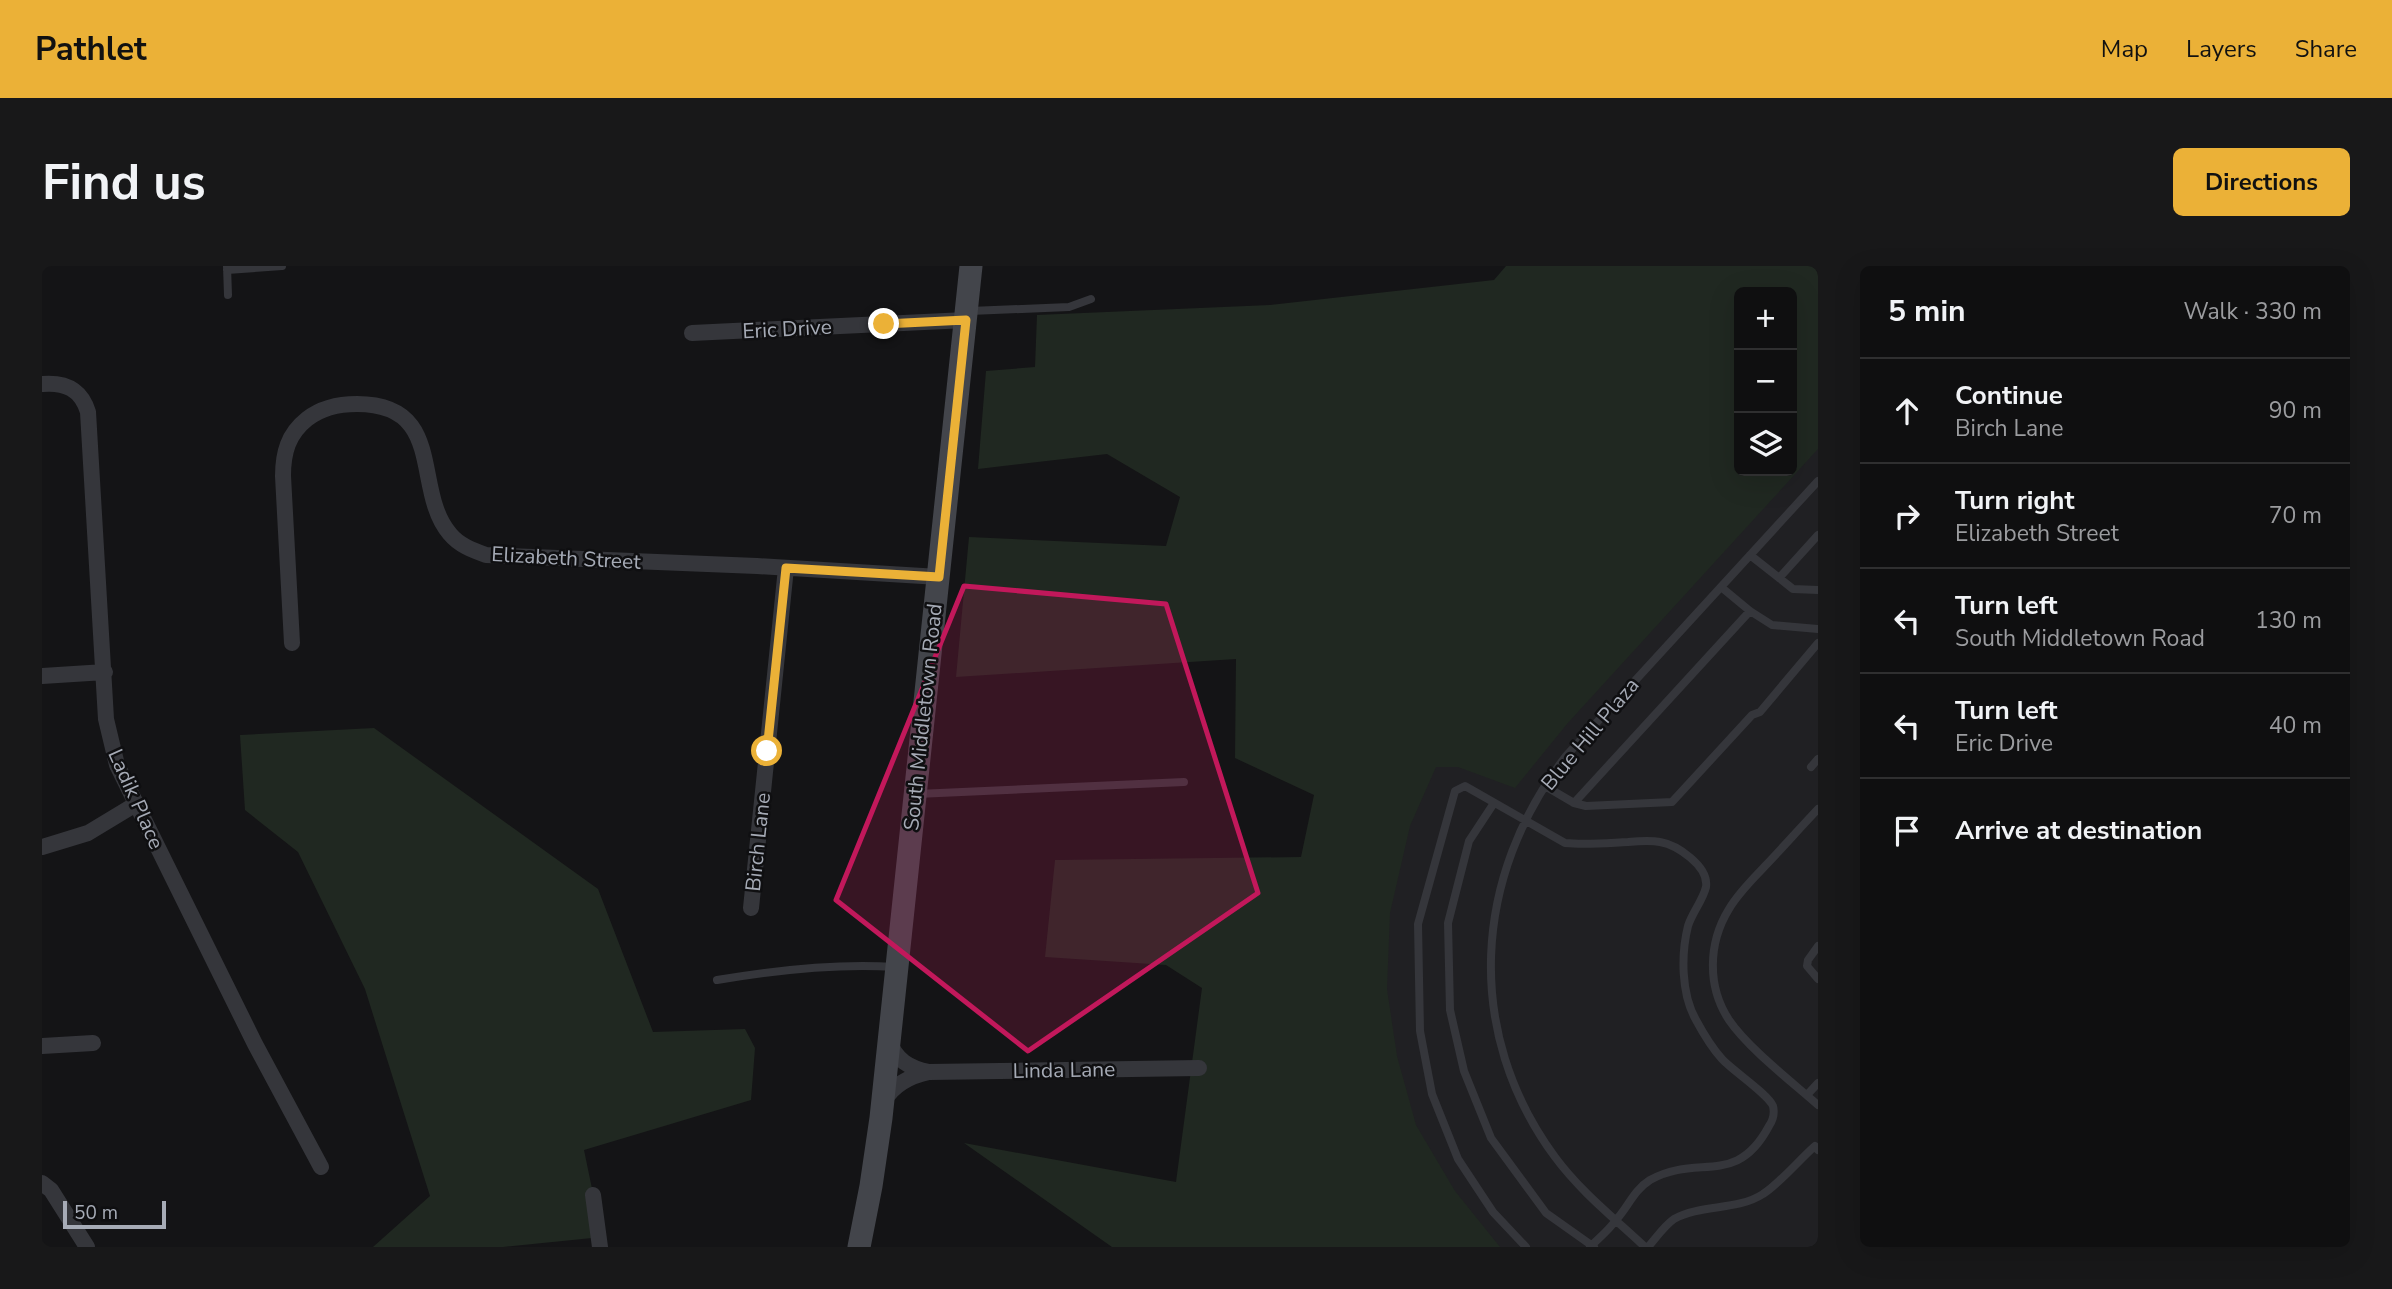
<!DOCTYPE html>
<meta charset="utf-8">
<style>
:root{--surface:#0f0f10;--page:#181819;--text:#f1f3f6;--muted:#9b9c9f;--line:#2f2f30;--accent:#ebb137}
body{margin:0;font-family:"Nunito Sans",sans-serif;background:var(--page);color:var(--text)}
.controls{position:absolute;right:21px;top:21px;display:grid;overflow:hidden;border-radius:10px;box-shadow:0 7px 28px #0002}
.controls button{width:63px;height:63px;display:grid;place-items:center;padding:0;border:0;border-bottom:2px solid var(--line);background:var(--surface);color:var(--text);font:35px sans-serif}
.scale{position:absolute;left:21px;bottom:18px;width:103px;box-sizing:border-box;padding-left:7px;border:4px solid #a6abb6;border-top:0;font-size:19px;line-height:24px;white-space:nowrap;color:#a6abb6;-webkit-text-stroke:5px #0f0f11;paint-order:stroke}
.stop{position:absolute;width:21px;height:21px;margin:-16px;border:5px solid #ebb137;border-radius:50%;background:#fff}
.stop.end{background:#ebb137;border-color:#fff;box-shadow:0 2px 7px #0008}
.list{margin:0;padding:0;list-style:none}
h2{display:flex;justify-content:space-between;align-items:center;height:91px;margin:0;padding:0 28px;font-size:30px}
h2 small{font-size:23px;font-weight:400;color:var(--muted)}
.list li{display:grid;grid-template-columns:46px 1fr auto;gap:21px;align-items:center;box-sizing:border-box;height:105px;padding:0 28px;border-top:2px solid var(--line)}
.list b{display:block;font-size:26px;white-space:nowrap}
.list p{margin:0;font-size:23px;white-space:nowrap;color:var(--muted)}
.list em{font-size:23px;font-style:normal;color:var(--muted)}
.icon{flex:none;width:38px;height:38px;fill:none;stroke:currentColor;stroke-width:2;stroke-linecap:round;stroke-linejoin:round}
.map{position:relative;flex:none;width:1776px;height:981px;overflow:hidden;border-radius:10px}
header{display:flex;align-items:center;gap:42px;box-sizing:border-box;height:98px;padding:0 35px;background:var(--accent);color:#111}
header strong{font-size:33px}
nav{display:flex;gap:38px;margin-inline-start:auto;font-size:24px}
.intro{display:flex;align-items:center;justify-content:space-between;box-sizing:border-box;height:168px;padding:0 42px}
h1{margin:0;font-size:49px}
.button{padding:18px 32px;border-radius:10px;background:var(--accent);color:#111;font-size:24px;font-weight:700}
main{display:flex;gap:42px;padding:0 42px}
aside{flex:1;background:var(--surface);border-radius:10px;box-shadow:0 7px 28px #0002}
.map>svg:first-child{display:block}
.built{fill:#202023}
.green{fill:#202821;fill-rule:evenodd}
.lines{fill:none;stroke-linecap:round;stroke-linejoin:round}
.lane{stroke:#35363b;stroke-width:8}
.street{stroke:#35363b;stroke-width:16}
.secondary{stroke:#43454b;stroke-width:23}
.route{stroke:#ebb137;stroke-width:9}
.marked{fill:#c2185b;fill-opacity:0.2;stroke:#c2185b;stroke-width:5;stroke-linejoin:round}
.labels{text-anchor:middle;stroke-width:5;stroke-linejoin:round;paint-order:stroke}
.street-label{font-size:21px;fill:#a6abb6;stroke:#0f0f11}
</style>
<header>
<strong>Pathlet</strong>
<nav><a>Map</a><a>Layers</a><a>Share</a></nav>
</header>
<div class="intro"><h1>Find us</h1><a class="button">Directions</a></div>
<main>
<div class="map">
<svg width="1776" height="981" viewBox="0 0 1776 981">
<rect width="100%" height="100%" fill="#141416"/>
<path class="built" d="M1776,171V981H1440L1404,934L1344,787L1343,622L1393,489L1750,205Z"/>
<path class="green" d="M1464,0H1776V183L1525,458L1473,522L1416,501H1394L1368,560L1348,647L1345,723L1355,790L1374,859L1413,925L1458,981H1070L922,877L1134,916L1160,722L1124,699L1003,691L1013,594L1259,591L1272,529L1193,492L1194,393L914,411L927,271L1124,280L1138,231L1065,188L936,203L944,105L993,101L995,49L1228,39L1452,14ZM1697,26H1750V205H1697Z
M332,462L556,623L611,766L703,763L713,782L709,834L542,884L560,971L461,981H331L388,930L323,723L256,586L203,544L198,469Z"/>
<g class="lines">
<path class="lane" d="M185,0L186,29
M185,4L240,0
M928,45L1027,41L1049,33
M1708,289L1751,323L1776,324
M1737,312L1776,269
M1679,321L1708,345L1730,359L1776,363
M1769,501L1776,493
M1503,520L1532,537L1708,345
M875,528L1142,516
M1452,537L1427,575L1406,657L1408,744L1422,805L1449,872L1504,947L1552,981
M1532,537L1544,540L1630,536L1710,449L1718,446L1776,377
M1776,543C1759,561 1742,580 1725,598C1712,612 1697,626 1687,643C1666,677 1665,721 1687,754C1706,782 1750,816 1776,839
M1776,680L1766,694L1765,700L1776,713
M675,714C734,704 794,697 853,701
M1765,829L1776,817
M1484,981L1451,946L1416,893L1390,828L1378,765L1376,658L1413,525L1423,520L1523,577C1544,579 1565,577 1586,576C1597,575 1608,574 1618,576C1635,579 1667,600 1664,621C1661,634 1650,647 1646,660C1639,688 1639,728 1654,754C1661,767 1670,782 1680,793C1691,805 1726,828 1731,840C1733,848 1731,854 1727,860C1694,922 1657,887 1608,914C1592,924 1586,941 1574,954C1567,964 1557,972 1548,981
M1603,981C1572,952 1538,925 1513,891C1421,766 1431,610 1524,490L1776,215
M1606,981C1614,972 1622,960 1632,953C1659,938 1695,945 1721,928C1736,919 1758,893 1773,880L1776,884"/>
<path class="street" d="M650,67L924,54
M0,118C23,116 39,123 46,146L64,453L75,499L213,778L279,901
M250,377L241,210C241,187 246,168 265,153C279,142 297,138 315,138C405,138 370,224 408,268C417,279 430,284 444,289L715,300L897,311
M0,410L63,406
M0,581L46,567L94,538
M709,642L744,302
M847,775C854,794 867,802 887,806
M0,780L51,777
M842,835C852,818 868,810 887,806L1157,802
M0,917L9,924L45,981
M551,929L558,981"/>
<path class="secondary" d="M817,981L829,920L839,852L929,0"/>
</g>
<g class="lines">
<path class="route" d="M725,485L744,302L897,311L924,54L842,58"/>
</g>
<path class="marked" d="M922,320L1124,338L1216,627L986,785L794,634Z"/>
<g class="labels">
<g class="street-label">
<text transform="translate(745 63) rotate(-3)" y="7">Eric Drive</text>
<text transform="translate(524 292) rotate(3)" y="7">Elizabeth Street</text>
<text transform="translate(881 451) rotate(-84)" y="7">South Middletown Road</text>
<text transform="translate(1548 468) rotate(-50)" y="7">Blue Hill Plaza</text>
<text transform="translate(94 533) rotate(66)" y="7">Ladik Place</text>
<text transform="translate(716 576) rotate(-84)" y="7">Birch Lane</text>
<text transform="translate(1022 804) rotate(-1)" y="7">Linda Lane</text>
</g>
</g>
</svg>
<div class="controls">
<button>+</button>
<button>−</button>
<button><svg class="icon" aria-label="layers" viewBox="0 0 24 24"><path d="M12 4l9 5-9 5-9-5zM3 14l9 5 9-5"/></svg></button>
</div>
<div class="scale">50 m</div>
<div class="stop" style="left:725px;top:485px"></div>
<div class="stop end" style="left:842px;top:58px"></div>
</div>
<aside>
<h2>5 min<small>Walk · 330 m</small></h2>
<ul class="list">
<li><svg class="icon" aria-label="ahead" viewBox="0 0 24 24"><path d="M12 20V5M6 11l6-6 6 6"/></svg><div><b>Continue</b><p>Birch Lane</p></div><em>90 m</em></li>
<li><svg class="icon" aria-label="right" viewBox="0 0 24 24"><path d="M7 20v-9h11M14 6l5 5-5 5"/></svg><div><b>Turn right</b><p>Elizabeth Street</p></div><em>70 m</em></li>
<li><svg class="icon" aria-label="left" viewBox="0 0 24 24"><path d="M17 20v-9H6M10 6l-5 5 5 5"/></svg><div><b>Turn left</b><p>South Middletown Road</p></div><em>130 m</em></li>
<li><svg class="icon" aria-label="left" viewBox="0 0 24 24"><path d="M17 20v-9H6M10 6l-5 5 5 5"/></svg><div><b>Turn left</b><p>Eric Drive</p></div><em>40 m</em></li>
<li><svg class="icon" aria-label="arrive" viewBox="0 0 24 24"><path d="M6 21V4h12l-3 4 3 4H6"/></svg><div><b>Arrive at destination</b></div></li>
</ul>
</aside>
</main>
